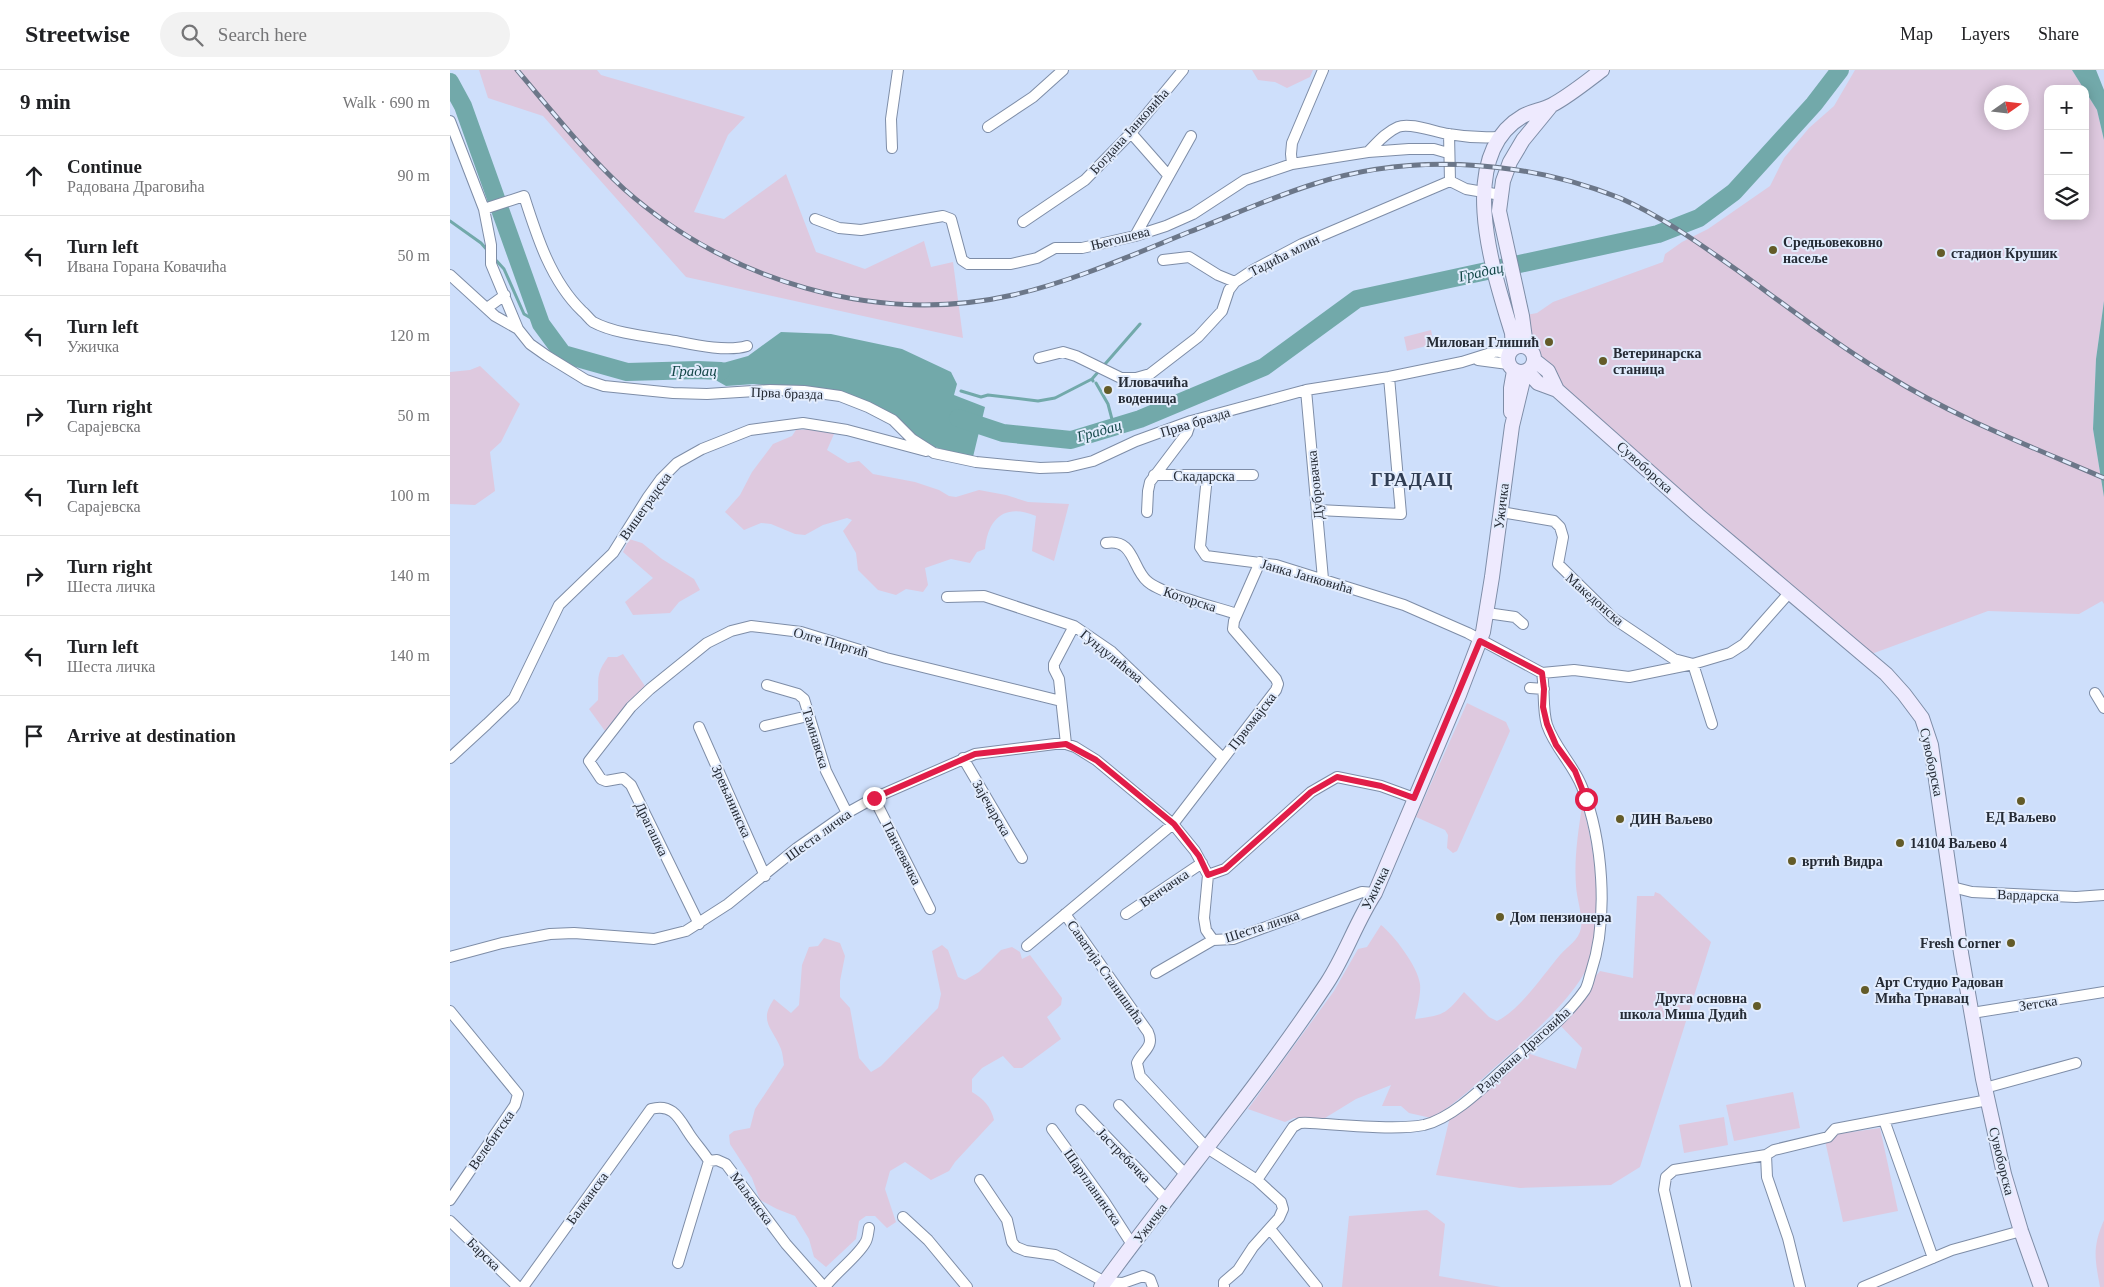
<!DOCTYPE html>
<meta charset="utf-8">
<style>
:root{--surface:#fff;--page:#f2f2f2;--text:#202124;--muted:#757577;--line:#e0e0e0}
body{margin:0;font-family:Georgia,serif;background:var(--page);color:var(--text)}
.controls{position:absolute;right:15px;top:15px;display:grid;overflow:hidden;border-radius:10px;box-shadow:0 2px 12px #0003}
.controls button{width:45px;height:45px;display:grid;place-items:center;padding:0;border:0;border-bottom:1px solid var(--line);background:var(--surface);color:var(--text);font:25px sans-serif}
.compass{position:absolute;left:1534px;top:15px;width:45px;height:45px;border-radius:50%;background:var(--surface);box-shadow:0 2px 12px #0003;rotate:76deg}
.stop{position:absolute;width:15px;height:15px;margin:-11px;border:4px solid #e11d48;border-radius:50%;background:#fff}
.stop.end{background:#e11d48;border-color:#fff;box-shadow:0 1px 5px #0008}
.list{margin:0;padding:0;list-style:none}
h2{display:flex;justify-content:space-between;align-items:center;height:65px;margin:0;padding:0 20px;font-size:21px}
h2 small{font-size:16px;font-weight:400;color:var(--muted)}
.list li{display:grid;grid-template-columns:32px 1fr auto;gap:15px;align-items:center;box-sizing:border-box;height:80px;padding:0 20px;border-top:1px solid var(--line)}
.list b{display:block;font-size:19px;white-space:nowrap}
.list p{margin:0;font-size:16px;white-space:nowrap;color:var(--muted)}
.list em{font-size:16px;font-style:normal;color:var(--muted)}
.icon{flex:none;width:28px;height:28px;fill:none;stroke:currentColor;stroke-width:2;stroke-linecap:round;stroke-linejoin:round}
.map{position:relative;flex:none;width:1654px;height:1217px;overflow:hidden}
header{display:flex;align-items:center;gap:30px;box-sizing:border-box;height:70px;padding:0 25px;background:var(--surface);border-bottom:1px solid var(--line)}
header strong{font-size:24px}
nav{display:flex;gap:28px;margin-inline-start:auto;font-size:18px}
.search{width:350px;height:45px;background:var(--page);display:flex;align-items:center;gap:12px;box-sizing:border-box;padding:0 18px;border-radius:28px;color:var(--muted);font-size:19px}
main{display:flex}
aside{flex:1;background:var(--surface)}
.map>svg:first-child{display:block}
.green{fill:#dec9df;fill-rule:evenodd}
.water{fill:#72a9aa}
.lines{fill:none;stroke-linecap:round;stroke-linejoin:round}
.stream{stroke:#72a9aa;stroke-width:3}
.river{stroke:#72a9aa;stroke-width:18}
.minor-casing{stroke:#7e8da7;stroke-width:12}
.secondary-casing{stroke:#7e8da7;stroke-width:16}
.minor{stroke:#fff;stroke-width:10}
.secondary{stroke:#eeeafe;stroke-width:14}
.rail-casing{stroke:#6c7789;stroke-width:5}
.rail{stroke:#e2ecfd;stroke-width:3;stroke-dasharray:9;stroke-linecap:butt}
.route{stroke:#e11d48;stroke-width:6}
.poi-dot{fill:#635b28;stroke:#e2ecfd;stroke-width:2}
.labels{text-anchor:middle;stroke-width:4;stroke-linejoin:round;paint-order:stroke}
.street-label{font-size:14px;fill:#252b35;stroke:#e2ecfd}
.poi-label{font-size:14px;font-weight:bold;fill:#252b35;stroke:#e2ecfd;text-anchor:start}
.water-label{font-size:15px;font-style:italic;fill:#134647;stroke:#e2ecfd}
.district-label{font-size:19px;font-weight:bold;letter-spacing:1px;fill:#303d53;stroke:#e2ecfd}
</style>
<header>
<strong>Streetwise</strong>
<div class="search"><svg class="icon" aria-label="search" viewBox="0 0 24 24"><circle cx="10" cy="10" r="6"/><path d="M15 15l6 6"/></svg>Search here</div>
<nav><a>Map</a><a>Layers</a><a>Share</a></nav>
</header>
<main>
<aside>
<h2>9 min<small>Walk · 690 m</small></h2>
<ul class="list">
<li><svg class="icon" aria-label="ahead" viewBox="0 0 24 24"><path d="M12 20V5M6 11l6-6 6 6"/></svg><div><b>Continue</b><p>Радована Драговића</p></div><em>90 m</em></li>
<li><svg class="icon" aria-label="left" viewBox="0 0 24 24"><path d="M17 20v-9H6M10 6l-5 5 5 5"/></svg><div><b>Turn left</b><p>Ивана Горана Ковачића</p></div><em>50 m</em></li>
<li><svg class="icon" aria-label="left" viewBox="0 0 24 24"><path d="M17 20v-9H6M10 6l-5 5 5 5"/></svg><div><b>Turn left</b><p>Ужичка</p></div><em>120 m</em></li>
<li><svg class="icon" aria-label="right" viewBox="0 0 24 24"><path d="M7 20v-9h11M14 6l5 5-5 5"/></svg><div><b>Turn right</b><p>Сарајевска</p></div><em>50 m</em></li>
<li><svg class="icon" aria-label="left" viewBox="0 0 24 24"><path d="M17 20v-9H6M10 6l-5 5 5 5"/></svg><div><b>Turn left</b><p>Сарајевска</p></div><em>100 m</em></li>
<li><svg class="icon" aria-label="right" viewBox="0 0 24 24"><path d="M7 20v-9h11M14 6l5 5-5 5"/></svg><div><b>Turn right</b><p>Шеста личка</p></div><em>140 m</em></li>
<li><svg class="icon" aria-label="left" viewBox="0 0 24 24"><path d="M17 20v-9H6M10 6l-5 5 5 5"/></svg><div><b>Turn left</b><p>Шеста личка</p></div><em>140 m</em></li>
<li><svg class="icon" aria-label="arrive" viewBox="0 0 24 24"><path d="M6 21V4h12l-3 4 3 4H6"/></svg><div><b>Arrive at destination</b></div></li>
</ul>
</aside>
<div class="map">
<svg width="1654" height="1217" viewBox="0 0 1654 1217">
<rect width="100%" height="100%" fill="#cedffb"/>
<path class="green" d="M29,0H147L151,5L295,47L278,65L244,142L274,149L336,104L366,182L415,199L474,171L481,197L503,192L513,268L236,207L93,46L38,28Z
M802,0H863L860,7L837,18L825,12L808,10Z
M1405,0H1622L1634,19H1598V146H1635V21L1647,40L1654,70V231L1646,289L1643,359L1654,427V534L1652,531L1629,544L1538,541L1416,586L1107,320L1080,278L1072,246L1087,243L1103,232L1213,192L1215,184L1232,172L1258,159L1320,116L1334,88L1359,58L1384,36ZM1542,22H1572V52H1542Z
M981,260L984,274L957,281L954,267Z
M30,296L70,334L51,372L40,382L45,421L25,435L0,434V302L20,300Z
M362,359L384,364L377,380L398,393L409,391L423,404L465,412L489,420L499,426L506,427L529,420L556,425L578,432L619,434L604,491L582,481L586,446C556,433 538,447 535,479L527,482L520,493L501,489L475,498L478,515L473,522L456,519L446,525L428,520L408,500L406,483L393,461L402,450L397,448L373,455L355,465L345,464L321,454L311,453L294,460L275,442L290,425L302,402L323,374L342,366L346,360Z
M179,469L192,473L212,489L244,509L250,520L229,532L220,543L183,545L175,532L203,508L173,482Z
M173,584L195,616L155,661L139,639L148,630C149,609 145,605 158,587H167Z
M1017,633L1056,652L1060,661L1007,781L1003,783L997,778L998,765L995,760L966,747Z
M1132,736C1146,777 1155,861 1136,900C1120,931 1078,968 1052,991C1029,1011 1007,1034 981,1048L959,1043L951,1036H932L941,1015L906,1029L875,1048H844L835,1052L798,1039L884,921L908,879L917,877L931,855C944,865 968,897 970,914C971,925 967,938 965,949C994,945 995,945 1014,922L1039,947L1047,951C1070,940 1093,905 1110,885C1117,877 1129,870 1131,858C1133,846 1127,830 1126,816C1124,789 1128,763 1132,736Z
M1205,822L1210,824L1261,872L1190,1097L1161,1115L1070,1118L986,1105L1000,1047L1074,982L1126,999L1132,978L1107,952L1150,901L1183,908L1187,826H1204Z
M374,868L390,873L395,886L390,911V927L400,938L409,988L421,1002L431,996L488,938L491,924L482,881L492,875L498,880L508,907L515,910L529,902L551,880L562,877L570,882L572,889L580,885L612,928L611,935L597,947L611,969L572,998H564L553,986L532,998L522,1009V1022C534,1029 541,1037 544,1050L505,1092L499,1101L481,1110L455,1092L440,1101L435,1119L446,1152L437,1158L425,1146H416L409,1151L406,1169L376,1197L364,1187L359,1169L345,1146L327,1139L310,1130L302,1108L280,1074L279,1065L284,1061L300,1058L305,1039L334,995C333,990 333,984 331,979C323,958 308,952 324,929L341,943L349,935L352,895L359,877L368,876Z
M1343,1022L1350,1058L1284,1071L1276,1035Z
M1274,1047L1278,1075L1234,1083L1229,1055Z
M1430,1058L1448,1141L1393,1152L1374,1066Z
M977,1140L995,1154L989,1206L1051,1217H892L899,1146Z
M1654,1150V1217H1650C1645,1189 1642,1178 1654,1150Z"/>
<path class="water" d="M1622,0H1646L1654,20V70L1647,40Z
M1654,231V427L1643,359L1646,289Z
M331,262L381,264L452,279L501,302L507,314L504,325L535,337L523,387L480,376L432,339L413,330L345,318L304,314L276,316L248,300L298,286Z"/>
<g class="lines">
<path class="stream" d="M0,151L31,173L38,181
M44,188L54,199L74,244L91,254
M642,309L690,254
M646,313L658,334L664,357
M511,321L531,327L538,325L588,331L605,328L642,309L643,311"/>
<path class="river" d="M0,12L13,36L91,254L113,284L177,302L248,300L271,301
M508,348L553,363L621,370L690,349L814,297L907,229L1208,164L1249,148L1284,122L1364,34L1390,0"/>
<defs>
<path id="minor" d="M0,51L34,139L41,175V194L68,259L80,274L97,286L136,310L154,316L223,323L257,324L320,320L354,321L390,326L418,337L443,350L462,369L484,383L526,392L590,398L618,397L643,391L686,371L741,351L856,320L939,307L1012,292L1047,281L1058,285
M538,57L583,27L613,0
M681,63L718,105
M999,64L1000,111
M442,78L441,49L448,0
M918,82C927,73 936,62 948,57C960,52 985,62 998,64C1015,67 1032,68 1049,67
M842,94L841,84L842,73L873,0
M1000,111L1016,119L1051,125
M34,139L74,126C87,167 101,211 132,241C136,244 139,249 143,252C165,264 201,267 225,271C245,275 277,282 297,276
M365,149L389,158L411,160L493,146L501,149L512,190L518,194H561L587,188L605,178H632L685,166L716,156L743,144L795,110L842,94L918,82L959,79H984L998,83
M573,152L635,110L681,63L733,0
M685,166L741,66
M713,190L739,187L768,205L785,212
M0,205L45,246L68,259
M37,238L55,225
M589,288L613,282L626,286L671,308H686L700,304L748,267L772,241L779,220L785,212L803,200L852,174L1000,111
M1028,290L1058,294
M856,320L873,509
M704,405H803
M757,406L750,477L756,486L826,495L954,535L1018,563L1092,603L1124,600L1179,607L1243,594L1280,583L1294,574L1340,522
M868,440L951,444L939,307
M697,442L698,421L700,412L737,363L741,351
M1051,442L1104,451L1110,457L1113,467L1108,494L1163,548L1224,589L1243,594L1262,654
M656,473C684,468 682,498 697,511C711,524 766,537 787,544
M497,527L534,526L624,556L662,582L773,688
M1037,543L1065,547L1073,554
M317,615L348,624L354,629L376,701L397,743
M1080,618L1094,619
M1645,623L1654,638
M315,656L358,646
M249,657L315,806
M616,674L609,609L604,599V594L624,556
M0,688L37,654L64,628L109,535L163,483L198,427L211,409L227,393L252,379L300,360L353,353L397,360L476,381
M513,688L572,788
M424,728L480,839
M758,805L775,799L861,722L887,707L931,716L964,728
M1502,817L1522,822L1626,827L1654,825
M615,844L698,962C705,977 692,981 687,993L690,1006L757,1078L807,1110L831,1132L833,1139L829,1148L803,1177L788,1200L774,1212V1217
M676,844L752,793
M249,854L181,715L173,708L156,711L151,709L139,691L181,637L200,619L257,573L281,561L301,556L351,562L436,588L611,631
M577,876L723,754L826,620L828,614L826,609L783,559L784,551L810,492
M0,887L52,873L100,864L124,863L204,869L236,861L278,834L347,778L397,743L424,728L525,684L605,674H616L625,677L646,690L723,754L745,781L758,805L754,848L756,860L763,870L783,869L912,822L925,823
M706,903L763,870
M0,941L68,1024L65,1035L0,1130
M1522,943L1654,922
M1535,1018L1626,993
M669,1035L736,1105
M631,1040L717,1130
M1434,1050L1483,1188
M602,1059L654,1131L683,1176
M530,1110L557,1150L562,1172L566,1177L576,1181L605,1185L655,1212L673,1213L693,1206L700,1209L703,1217
M807,1110L843,1057L850,1053C859,1052 868,1054 876,1054C902,1056 950,1060 974,1055C1007,1047 1042,1008 1068,986C1091,966 1117,946 1135,920C1138,915 1139,908 1141,902C1159,848 1153,770 1132,717C1123,694 1105,678 1097,655C1092,638 1095,620 1092,603
M453,1147L478,1170L517,1217
M0,1151L68,1217
M820,1159L867,1217
M228,1193L259,1091
M73,1217L201,1039C222,1033 229,1048 238,1062C244,1072 253,1081 259,1091L267,1090L276,1094L336,1174L374,1217
M375,1217C386,1202 407,1187 415,1173C418,1169 418,1163 419,1158
M1236,1217L1214,1120L1216,1107L1224,1100L1316,1085
M1350,1217L1338,1168L1317,1107L1316,1085L1324,1080L1378,1067L1385,1059L1538,1030
M1413,1217L1502,1180L1571,1161"/>
<path id="secondary" d="M1058 289a13 13 0 1 1 26 0a13 13 0 1 1-26 0Z
M1076,276L1072,246L1049,141L1053,111L1060,92L1073,70L1100,37
M1063,278L1062,263C1044,204 1004,86 1073,46C1082,41 1093,40 1102,35C1119,26 1136,12 1152,0
M1084,290L1098,301L1107,320
M1077,301L1088,313L1107,320L1248,445L1436,604L1454,624L1472,648L1481,675L1511,883L1533,1009L1554,1104L1571,1161L1591,1217
M1061,342V318L1064,301
M651,1217C725,1115 807,1019 877,913C896,884 906,852 925,823L1009,625L1033,562L1042,507L1062,356L1075,302"/>
</defs>
<use href="#minor" class="minor-casing"/>
<use href="#secondary" class="secondary-casing"/>
<use href="#minor" class="minor"/>
<use href="#secondary" class="secondary"/>
<defs>
<path id="rail" d="M67,0C101,40 135,83 174,119C278,211 426,256 563,225C624,211 682,185 739,162C781,146 822,127 864,114C929,93 1000,90 1067,100C1101,105 1137,115 1170,128C1213,147 1253,176 1291,203C1339,238 1386,274 1437,305C1506,348 1580,376 1654,408"/>
</defs>
<use href="#rail" class="rail-casing"/>
<use href="#rail" class="rail"/>
</g>
<g class="lines">
<path class="route" d="M424,728L525,684L616,674L646,690L724,754L749,786L758,805L775,799L861,722L887,707L931,716L964,728L1030,571L1092,603L1094,619L1093,637L1097,654L1106,675L1125,701L1136,729"/>
</g>
<g class="poi-dot">
<circle cx="1323" cy="180" r="5"/>
<circle cx="1491" cy="183" r="5"/>
<circle cx="1099" cy="272" r="5"/>
<circle cx="1153" cy="291" r="5"/>
<circle cx="658" cy="320" r="5"/>
<circle cx="1571" cy="731" r="5"/>
<circle cx="1170" cy="749" r="5"/>
<circle cx="1450" cy="773" r="5"/>
<circle cx="1342" cy="791" r="5"/>
<circle cx="1050" cy="847" r="5"/>
<circle cx="1561" cy="873" r="5"/>
<circle cx="1415" cy="920" r="5"/>
<circle cx="1307" cy="936" r="5"/>
</g>
<g class="labels">
<g class="street-label">
<text transform="translate(679 61) rotate(-48)" y="5">Богдана Јанковића</text>
<text transform="translate(670 168) rotate(-14)" y="5">Његошева</text>
<text transform="translate(834 185) rotate(-27)" y="5">Тадића млин</text>
<text transform="translate(337 323) rotate(2)" y="5">Прва бразда</text>
<text transform="translate(745 352) rotate(-17)" y="5">Прва бразда</text>
<text transform="translate(1195 397) rotate(42)" y="5">Сувоборска</text>
<text x="754" y="411">Скадарска</text>
<text transform="translate(865 415) rotate(-96)" y="5">Дубровачка</text>
<text transform="translate(195 436) rotate(-55)" y="5">Вишеградска</text>
<text transform="translate(1051 436) rotate(-83)" y="5">Ужичка</text>
<text transform="translate(857 506) rotate(16)" y="5">Јанка Јанковића</text>
<text transform="translate(740 529) rotate(18)" y="5">Которска</text>
<text transform="translate(1145 529) rotate(41)" y="5">Македонска</text>
<text transform="translate(381 572) rotate(16)" y="5">Олге Пиргић</text>
<text transform="translate(662 586) rotate(39)" y="5">Гундулићева</text>
<text transform="translate(802 651) rotate(-52)" y="5">Првомајска</text>
<text transform="translate(366 668) rotate(73)" y="5">Тамнавска</text>
<text transform="translate(1482 692) rotate(78)" y="5">Сувоборска</text>
<text transform="translate(282 731) rotate(66)" y="5">Зрењанинска</text>
<text transform="translate(542 738) rotate(60)" y="5">Зајечарска</text>
<text transform="translate(202 759) rotate(64)" y="5">Драгашка</text>
<text transform="translate(368 765) rotate(-36)" y="5">Шеста личка</text>
<text transform="translate(452 783) rotate(63)" y="5">Панчевачка</text>
<text transform="translate(714 818) rotate(-34)" y="5">Венчачка</text>
<text transform="translate(925 818) rotate(-64)" y="5">Ужичка</text>
<text transform="translate(1578 825) rotate(2)" y="5">Вардарска</text>
<text transform="translate(812 856) rotate(-18)" y="5">Шеста личка</text>
<text transform="translate(656 902) rotate(55)" y="5">Саватија Станишића</text>
<text transform="translate(1588 933) rotate(-9)" y="5">Зетска</text>
<text transform="translate(1073 980) rotate(-42)" y="5">Радована Драговића</text>
<text transform="translate(41 1070) rotate(-55)" y="5">Велебитска</text>
<text transform="translate(674 1085) rotate(46)" y="5">Јастребачка</text>
<text transform="translate(1552 1091) rotate(76)" y="5">Сувоборска</text>
<text transform="translate(643 1117) rotate(55)" y="5">Шарпланинска</text>
<text transform="translate(137 1128) rotate(-54)" y="5">Балканска</text>
<text transform="translate(302 1128) rotate(53)" y="5">Маљенска</text>
<text transform="translate(700 1153) rotate(-53)" y="5">Ужичка</text>
<text transform="translate(34 1184) rotate(44)" y="5">Барска</text>
</g>
<g class="poi-label">
<text x="1333" y="177">Средњовековно<tspan x="1333" dy="16">насеље</tspan></text>
<text x="1501" y="188">стадион Крушик</text>
<text x="1089" y="277" text-anchor="end">Милован Глишић</text>
<text x="1163" y="288">Ветеринарска<tspan x="1163" dy="16">станица</tspan></text>
<text x="668" y="317">Иловачића<tspan x="668" dy="16">воденица</tspan></text>
<text x="1571" y="752" text-anchor="middle">ЕД Ваљево</text>
<text x="1180" y="754">ДИН Ваљево</text>
<text x="1460" y="778">14104 Ваљево 4</text>
<text x="1352" y="796">вртић Видра</text>
<text x="1060" y="852">Дом пензионера</text>
<text x="1551" y="878" text-anchor="end">Fresh Corner</text>
<text x="1425" y="917">Арт Студио Радован<tspan x="1425" dy="16">Мића Трнавац</tspan></text>
<text x="1297" y="933" text-anchor="end">Друга основна<tspan x="1297" dy="16">школа Миша Дудић</tspan></text>
</g>
<g class="water-label">
<text transform="translate(1031 202) rotate(-12)" y="5">Градац</text>
<text x="244" y="306">Градац</text>
<text transform="translate(649 361) rotate(-16)" y="5">Градац</text>
</g>
<g class="district-label">
<text x="962" y="416">ГРАДАЦ</text>
</g>
</g>
</svg>
<div class="controls">
<button>+</button>
<button>−</button>
<button><svg class="icon" aria-label="layers" viewBox="0 0 24 24"><path d="M12 4l9 5-9 5-9-5zM3 14l9 5 9-5"/></svg></button>
</div>
<svg class="compass" viewBox="-18 -18 36 36"><path d="M0-13l5 13h-10z" fill="#e53935"/><path d="M0 13l5-13h-10z" fill="#757577"/></svg>
<div class="stop" style="left:1136px;top:729px"></div>
<div class="stop end" style="left:424px;top:728px"></div>
</div>
</main>
